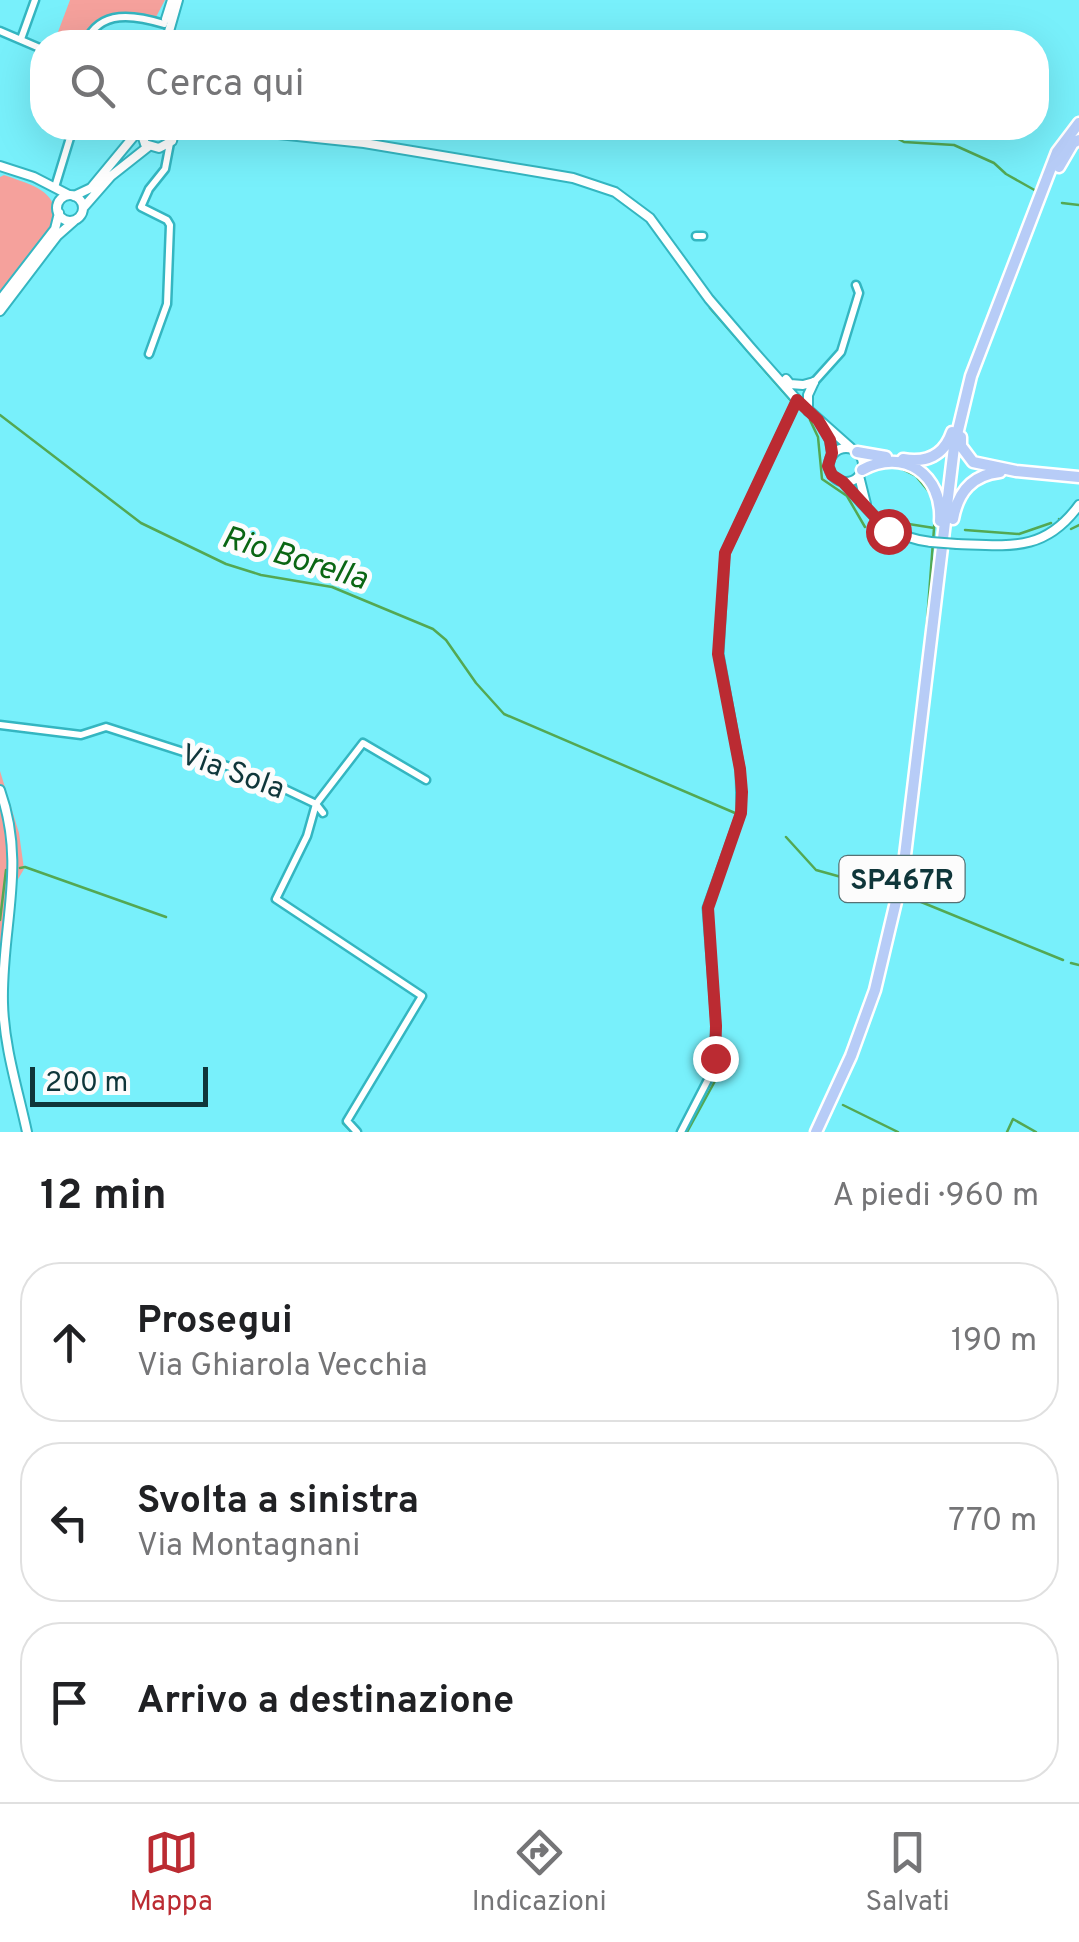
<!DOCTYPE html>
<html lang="it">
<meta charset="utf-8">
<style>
:root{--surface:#fff;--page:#f6f6f6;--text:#202124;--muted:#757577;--line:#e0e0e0;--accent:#bb2b32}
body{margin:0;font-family:Overpass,sans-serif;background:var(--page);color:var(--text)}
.scale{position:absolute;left:30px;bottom:25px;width:178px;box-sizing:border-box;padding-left:10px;border:5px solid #0f363a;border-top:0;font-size:28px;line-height:35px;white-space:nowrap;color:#0f363a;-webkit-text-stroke:8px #fcfcfc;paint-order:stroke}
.stop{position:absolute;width:30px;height:30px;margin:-22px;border:8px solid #bb2b32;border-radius:50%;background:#fff}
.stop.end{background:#bb2b32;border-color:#fff;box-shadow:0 2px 10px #0008}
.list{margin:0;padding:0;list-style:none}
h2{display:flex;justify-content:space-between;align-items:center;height:130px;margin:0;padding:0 40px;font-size:42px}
h2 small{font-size:32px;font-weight:400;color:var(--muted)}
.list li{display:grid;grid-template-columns:65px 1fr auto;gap:30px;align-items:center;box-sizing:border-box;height:160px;margin:0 20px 20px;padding:0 20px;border:2px solid var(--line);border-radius:40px}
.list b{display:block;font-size:38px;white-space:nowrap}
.list p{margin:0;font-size:32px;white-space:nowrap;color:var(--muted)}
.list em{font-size:32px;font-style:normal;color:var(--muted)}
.icon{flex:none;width:55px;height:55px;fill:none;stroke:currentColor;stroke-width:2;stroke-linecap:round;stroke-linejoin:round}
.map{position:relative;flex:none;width:1079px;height:1132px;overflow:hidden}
.search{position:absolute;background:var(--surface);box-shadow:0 10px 40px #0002;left:30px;right:30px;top:30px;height:110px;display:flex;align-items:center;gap:25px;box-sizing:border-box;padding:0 35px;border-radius:40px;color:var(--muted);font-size:38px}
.sheet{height:670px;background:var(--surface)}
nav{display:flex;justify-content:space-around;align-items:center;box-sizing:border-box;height:140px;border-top:2px solid var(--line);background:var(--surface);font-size:28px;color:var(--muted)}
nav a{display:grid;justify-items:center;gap:5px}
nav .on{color:var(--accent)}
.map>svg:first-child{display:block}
.green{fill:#f5a19c}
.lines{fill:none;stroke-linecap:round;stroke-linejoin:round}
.stream{stroke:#53a853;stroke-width:2.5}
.minor-casing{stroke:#34b6c1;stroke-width:11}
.tertiary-casing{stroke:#34b6c1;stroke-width:12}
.trunk-casing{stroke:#fff;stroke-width:15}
.minor{stroke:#fff;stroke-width:6}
.tertiary{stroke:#fff;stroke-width:8}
.trunk{stroke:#b7ccf7;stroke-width:10}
.tertiary-bridge-casing{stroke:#34b6c1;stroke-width:12;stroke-linecap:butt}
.tertiary-bridge{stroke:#fff;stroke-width:8}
.route{stroke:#bb2b32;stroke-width:12}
.labels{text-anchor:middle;stroke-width:10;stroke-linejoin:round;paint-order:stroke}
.shield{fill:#fcfcfc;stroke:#567174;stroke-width:2.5}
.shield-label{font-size:28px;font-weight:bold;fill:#0f363a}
.street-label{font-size:30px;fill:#0f363a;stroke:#fcfcfc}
.water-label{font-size:32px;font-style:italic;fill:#0a6613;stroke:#fcfcfc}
</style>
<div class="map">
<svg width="1079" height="1132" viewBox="0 0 1079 1132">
<rect width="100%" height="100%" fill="#78f0fb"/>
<path class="green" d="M70,0H165L156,17C128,8 96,11 83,42L58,32Z
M4,175C31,185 64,191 52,227L0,295V177Z
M0,771L19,833L24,869L14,886L6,954L0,960Z"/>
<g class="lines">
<path class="stream" d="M877,128L904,142L954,145L994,163L1006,174L1038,192
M1062,203L1079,205
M710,308L793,403
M0,415L141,523L226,564L261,575L332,587L433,629L446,640L476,683L504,714L735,813
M810,420L818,437L822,479L847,496L865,527
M898,467L916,476L930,493
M881,513L896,522L934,528
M1059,519L1061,520
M1071,529L1079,525
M965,530L1019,534L1051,523
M926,635L935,515
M786,837L816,870L895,892
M20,868L25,867L166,917
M904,895L1063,960
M0,920L6,870H9
M1071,963L1079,965
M843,1105L898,1132
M343,1123L352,1132
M687,1132L715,1081
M1007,1132L1013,1119L1036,1132"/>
<defs>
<path id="minor" d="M0,31L42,49
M21,39L35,0
M86,42C100,9 135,15 164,24
M55,187L73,128
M696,236H703
M149,354L167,304L170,225L167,220L141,207L149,189L165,169L170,143
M814,382L841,352L859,293L856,285
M0,725L81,735L106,727L255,775L316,804L363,743L426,780
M323,813L316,804L307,836L276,899L422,996L347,1121L357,1132
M681,1132L713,1070L716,1025L707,908L741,813L740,769L719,654L725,553L797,400"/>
<path id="tertiary" d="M166,19L172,0
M166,42L178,0
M140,128L145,144L159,148L172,141L175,128
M222,128L364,143L538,172L573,178L615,192L650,218L709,299L751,348L797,400L851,448
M174,135L193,128
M0,166L34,177L69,195
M57 208a13 13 0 1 1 26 0a13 13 0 1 1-26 0Z
M74,196L91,188L139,130
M83,208L111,176L149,146
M0,300L55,229L59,213
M0,311L57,236L74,221
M786,379L790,384L803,385L814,382
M808,411V395L814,382
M824,428L830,440L832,453
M829 465a17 17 0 1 1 34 0a17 17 0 1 1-34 0Z
M859,476L866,504
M843,482C874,515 883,536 931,542
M957,544C1010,546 1045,552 1079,505
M0,790C27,865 1,928 3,1003C4,1047 18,1090 27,1132"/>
<path id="trunk" d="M1059,167L1073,143L1079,140
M961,437V446L973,462L1016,471L1079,477
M857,452L886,457
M903,459C926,463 944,456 952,432
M862,470C904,447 943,475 940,521
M953,519C958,492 972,475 1000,472
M816,1132L851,1056L875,990L903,872L954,447L971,376L1057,152L1079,123"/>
</defs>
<use href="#minor" class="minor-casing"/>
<use href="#tertiary" class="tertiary-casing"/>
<use href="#trunk" class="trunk-casing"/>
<use href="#minor" class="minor"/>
<use href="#tertiary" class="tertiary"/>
<use href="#trunk" class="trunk"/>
<defs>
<path id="tertiary-bridge" d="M931,542L957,544"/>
</defs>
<use href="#tertiary-bridge" class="tertiary-bridge-casing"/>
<use href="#tertiary-bridge" class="tertiary-bridge"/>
</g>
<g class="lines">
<path class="route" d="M715,1058L716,1026L708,908L741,813L742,792L740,769L718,654L725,553L797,400L818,420L830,440L832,453L828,466L832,475L843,482L888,531"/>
</g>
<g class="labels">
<rect class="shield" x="839.5" y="856" width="125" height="46" rx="8"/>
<g class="shield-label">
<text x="902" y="889">SP467R</text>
</g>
<g class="street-label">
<text transform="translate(233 771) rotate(20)" y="10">Via Sola</text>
</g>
<g class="water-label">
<text transform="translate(295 557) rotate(17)" y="11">Rio Borella</text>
</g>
</g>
</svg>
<div class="scale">200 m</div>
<div class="stop" style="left:888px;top:531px"></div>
<div class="stop end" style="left:715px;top:1058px"></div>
<div class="search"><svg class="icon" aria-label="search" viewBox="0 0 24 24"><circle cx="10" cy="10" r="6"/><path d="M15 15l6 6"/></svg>Cerca qui</div>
</div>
<section class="sheet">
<h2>12 min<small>A piedi · 960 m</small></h2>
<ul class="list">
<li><svg class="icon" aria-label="ahead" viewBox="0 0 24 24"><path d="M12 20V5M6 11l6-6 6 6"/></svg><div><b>Prosegui</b><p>Via Ghiarola Vecchia</p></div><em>190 m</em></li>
<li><svg class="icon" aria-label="left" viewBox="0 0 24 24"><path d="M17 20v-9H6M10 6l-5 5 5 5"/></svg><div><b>Svolta a sinistra</b><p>Via Montagnani</p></div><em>770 m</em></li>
<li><svg class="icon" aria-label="arrive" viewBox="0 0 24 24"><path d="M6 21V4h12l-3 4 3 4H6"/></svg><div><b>Arrivo a destinazione</b></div></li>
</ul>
</section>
<nav>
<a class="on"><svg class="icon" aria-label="map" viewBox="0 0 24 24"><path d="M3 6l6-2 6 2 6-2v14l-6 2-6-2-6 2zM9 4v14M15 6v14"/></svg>Mappa</a>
<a><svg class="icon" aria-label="directions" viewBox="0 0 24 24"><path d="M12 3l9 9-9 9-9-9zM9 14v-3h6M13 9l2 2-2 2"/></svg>Indicazioni</a>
<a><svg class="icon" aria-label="saved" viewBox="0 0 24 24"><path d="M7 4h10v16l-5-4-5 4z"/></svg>Salvati</a>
</nav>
